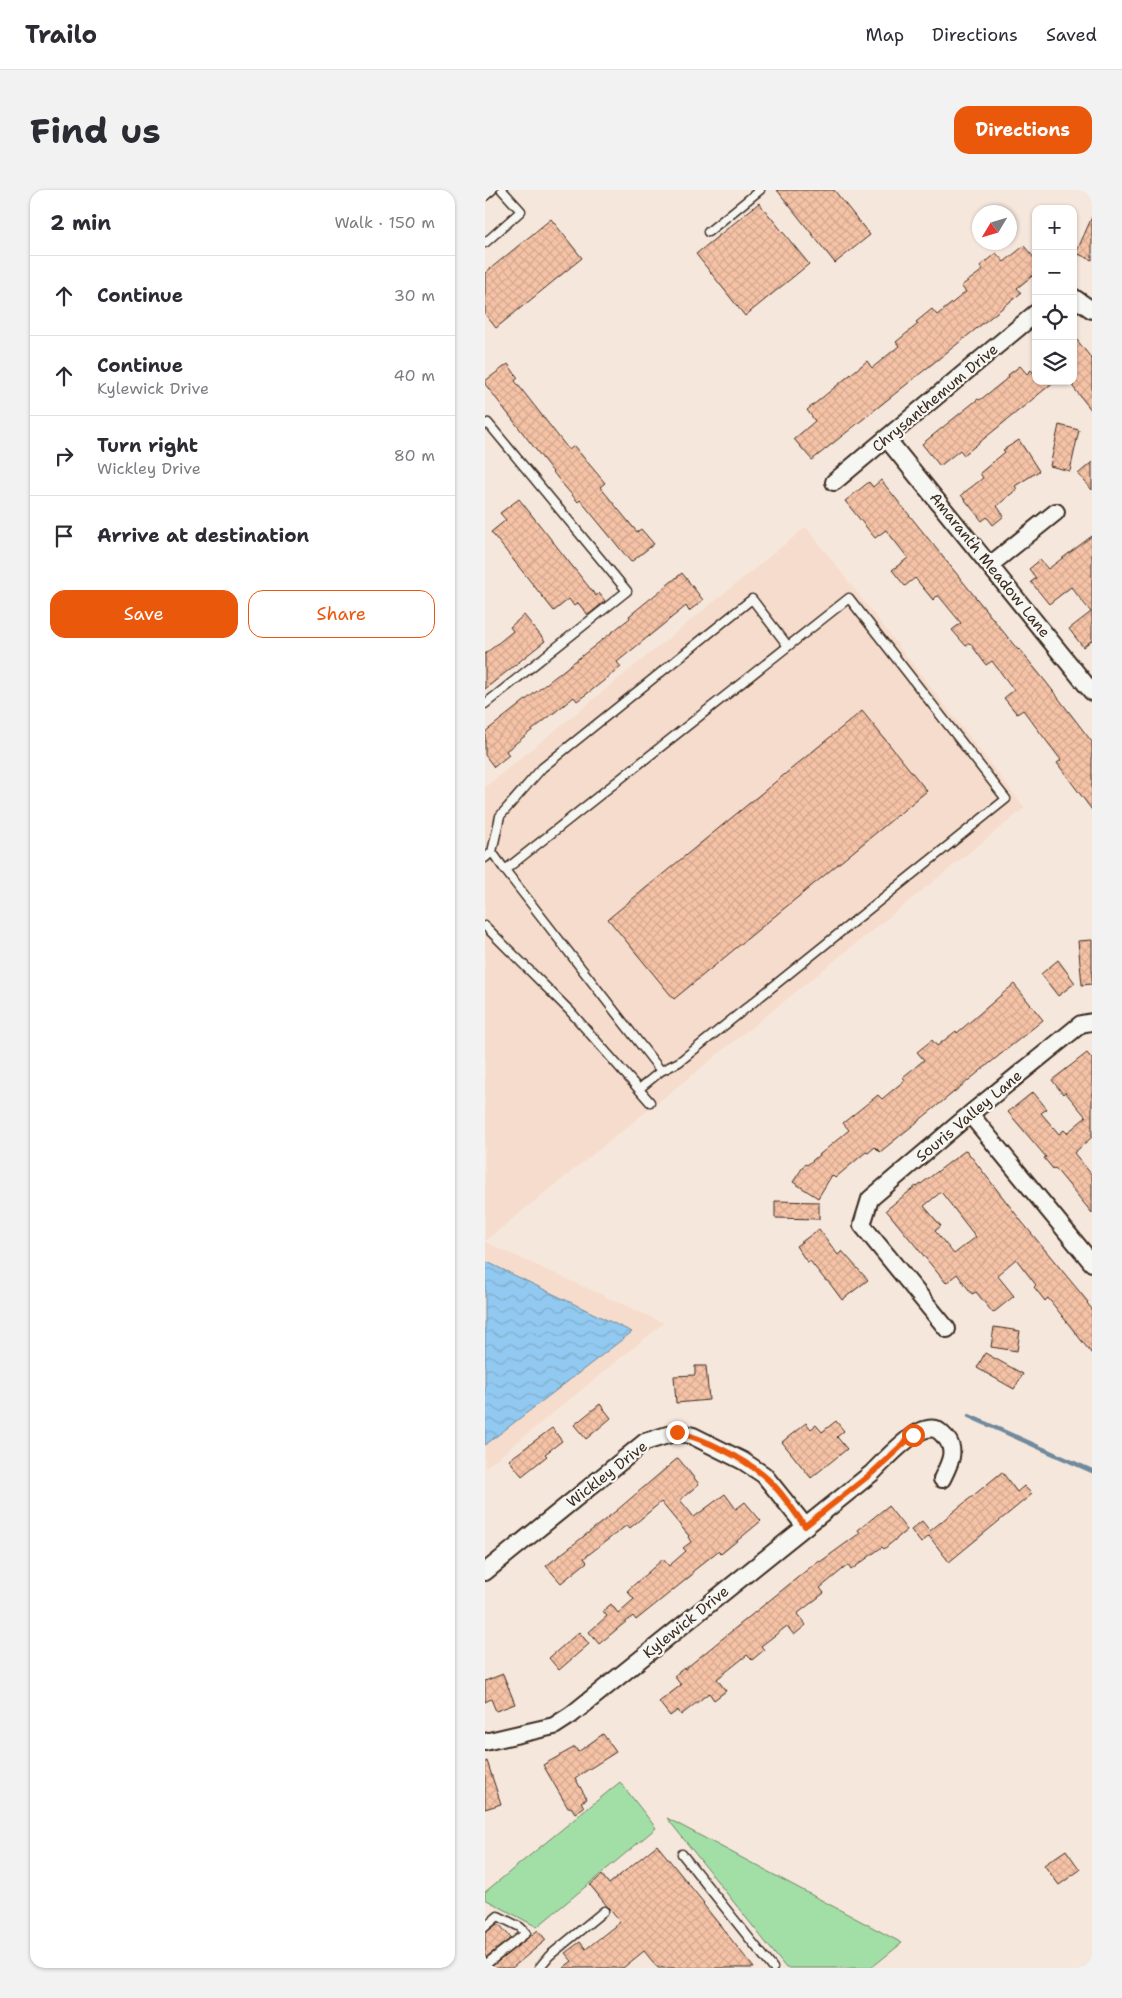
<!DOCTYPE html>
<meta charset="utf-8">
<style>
:root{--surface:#fff;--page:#f2f2f3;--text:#2b2b33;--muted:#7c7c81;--line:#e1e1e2;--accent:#ea580c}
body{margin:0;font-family:"Shantell Sans",sans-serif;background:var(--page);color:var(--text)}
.controls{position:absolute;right:15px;top:15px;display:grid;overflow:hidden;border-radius:10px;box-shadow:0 1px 4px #0004}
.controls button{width:45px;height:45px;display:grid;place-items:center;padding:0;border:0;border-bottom:1px solid var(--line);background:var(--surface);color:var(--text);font:25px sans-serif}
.compass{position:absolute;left:487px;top:15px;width:45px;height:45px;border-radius:50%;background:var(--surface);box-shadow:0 1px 4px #0004;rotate:232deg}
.stop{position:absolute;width:15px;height:15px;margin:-11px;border:4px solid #ea580c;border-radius:50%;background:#fff}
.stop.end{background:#ea580c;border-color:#fff;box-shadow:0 1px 5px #0008}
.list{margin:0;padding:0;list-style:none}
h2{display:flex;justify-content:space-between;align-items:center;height:65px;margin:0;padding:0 20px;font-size:21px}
h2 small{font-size:16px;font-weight:400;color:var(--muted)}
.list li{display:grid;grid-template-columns:32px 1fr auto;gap:15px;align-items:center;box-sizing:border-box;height:80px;padding:0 20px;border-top:1px solid var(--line)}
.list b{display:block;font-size:19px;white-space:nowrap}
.list p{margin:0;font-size:16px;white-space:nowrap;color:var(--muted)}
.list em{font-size:16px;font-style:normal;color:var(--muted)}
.actions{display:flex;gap:10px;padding:15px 20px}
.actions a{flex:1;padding:11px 0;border:1px solid var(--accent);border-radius:15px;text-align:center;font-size:18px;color:var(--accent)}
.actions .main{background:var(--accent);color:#fff}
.icon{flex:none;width:28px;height:28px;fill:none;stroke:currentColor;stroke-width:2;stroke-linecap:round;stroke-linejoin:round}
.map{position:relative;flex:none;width:607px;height:1778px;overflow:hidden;border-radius:15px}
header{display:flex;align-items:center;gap:30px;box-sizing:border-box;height:70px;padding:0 25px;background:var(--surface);border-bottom:1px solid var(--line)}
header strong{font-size:24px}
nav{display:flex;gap:28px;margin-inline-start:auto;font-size:18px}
.intro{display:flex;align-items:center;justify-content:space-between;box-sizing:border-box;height:120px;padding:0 30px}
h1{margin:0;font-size:35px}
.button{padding:12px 22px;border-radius:15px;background:var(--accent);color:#fff;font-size:18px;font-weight:700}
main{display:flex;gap:30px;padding:0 30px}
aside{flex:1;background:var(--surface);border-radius:15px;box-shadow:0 1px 4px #0004}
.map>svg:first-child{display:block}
.built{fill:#f6dccc}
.grass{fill:#a2dfa6;stroke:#6e8462}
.water{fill:url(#water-waves);stroke:#6f899c}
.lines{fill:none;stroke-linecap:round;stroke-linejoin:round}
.stream{stroke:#6f899c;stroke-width:4.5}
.building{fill:url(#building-cross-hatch);stroke:#3b2a1e;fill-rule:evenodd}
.service-casing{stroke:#3b2a1e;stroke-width:11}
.minor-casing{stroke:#3b2a1e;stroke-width:20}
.service{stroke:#f6f6f2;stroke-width:8}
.minor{stroke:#f6f6f2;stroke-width:16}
.route{stroke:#ea580c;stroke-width:6}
.labels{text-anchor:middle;stroke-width:4.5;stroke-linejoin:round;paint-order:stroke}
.street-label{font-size:15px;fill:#3b2a1e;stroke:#f6f6f2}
</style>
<header>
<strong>Trailo</strong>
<nav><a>Map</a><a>Directions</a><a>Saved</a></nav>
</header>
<div class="intro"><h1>Find us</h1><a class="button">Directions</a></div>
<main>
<aside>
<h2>2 min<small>Walk · 150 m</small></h2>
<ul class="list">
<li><svg class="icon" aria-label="ahead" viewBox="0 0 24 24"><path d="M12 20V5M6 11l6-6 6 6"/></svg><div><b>Continue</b></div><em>30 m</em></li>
<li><svg class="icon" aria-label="ahead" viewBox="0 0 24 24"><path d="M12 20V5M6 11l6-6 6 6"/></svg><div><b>Continue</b><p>Kylewick Drive</p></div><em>40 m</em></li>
<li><svg class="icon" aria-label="right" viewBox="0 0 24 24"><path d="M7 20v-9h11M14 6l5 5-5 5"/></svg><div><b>Turn right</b><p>Wickley Drive</p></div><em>80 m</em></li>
<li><svg class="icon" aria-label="arrive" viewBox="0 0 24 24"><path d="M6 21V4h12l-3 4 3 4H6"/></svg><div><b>Arrive at destination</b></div></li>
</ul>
<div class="actions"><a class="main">Save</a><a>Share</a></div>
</aside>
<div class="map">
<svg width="607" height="1778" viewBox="0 0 607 1778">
<defs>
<pattern id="water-waves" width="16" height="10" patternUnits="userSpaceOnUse" patternTransform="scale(1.25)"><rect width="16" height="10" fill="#92c9f0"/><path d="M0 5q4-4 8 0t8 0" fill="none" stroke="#7fadcd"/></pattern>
<pattern id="building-cross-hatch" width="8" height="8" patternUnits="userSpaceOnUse" patternTransform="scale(1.25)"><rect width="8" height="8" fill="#f6c3a7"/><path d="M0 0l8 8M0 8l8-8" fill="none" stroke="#d4a88f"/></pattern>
</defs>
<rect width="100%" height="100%" fill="#f6e7dc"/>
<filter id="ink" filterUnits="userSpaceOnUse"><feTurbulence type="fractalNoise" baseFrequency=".02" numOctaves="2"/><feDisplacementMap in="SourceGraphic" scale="10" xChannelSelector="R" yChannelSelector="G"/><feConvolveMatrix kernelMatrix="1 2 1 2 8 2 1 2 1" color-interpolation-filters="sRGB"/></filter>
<g filter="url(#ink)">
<path class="built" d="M321,337L540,618L0,1051V597Z
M0,1052L179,1133L0,1278Z"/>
<path class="grass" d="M135,1592L171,1638L52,1737L0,1709V1702Z
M182,1628L417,1753L386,1778H301Z"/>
<path class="water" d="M0,1071L147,1142L0,1255Z"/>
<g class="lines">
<path class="stream" d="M484,1226L607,1281"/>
</g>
<path class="building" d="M292,0H349L385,45L350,73Z
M274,13L324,74L260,126L211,64Z
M607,27V70L591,63Z
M66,29L97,68L11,138L0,124V83Z
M539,56L551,70V83L532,98L536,103L327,270L309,249L330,231L322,220L382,171L387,178L414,156L411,152L433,134L431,132L447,119L452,125L481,102L476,96L498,80L495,76L511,63L519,72Z
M588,145L607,169V221L588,197Z
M23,174L33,188L30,191L84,260L89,256L120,293L115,297L152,342L156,339L169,354L146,372L95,310L93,312L75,291L0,194V191Z
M535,176L542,184L546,180L551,186V191H570L479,265L475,260L455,276L437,254L493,209L495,210L524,187L523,185Z
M574,235L594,240L585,281L565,276Z
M534,250L554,281L530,296L532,299L512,316L519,326L508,335L502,327L497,331L476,305L498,288L495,283L520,262L518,260Z
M607,272V300L593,284Z
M396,290L533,460L534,459L561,492L607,552V620L572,573L576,570L538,520L532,524L519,508L529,500L507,471L501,475L485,453L481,456L467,440L476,433L453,405L448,410L430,388L420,396L407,380L423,368L401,340L390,348L360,311L384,292L388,297Z
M34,309L111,406L114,403L120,411L103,425L93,413L89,416L84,409L69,421L6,342L21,330L15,323Z
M607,346V450L598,457L584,439L606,422L586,397L564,414L546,392L551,388L544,379L555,370L563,379Z
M197,383L218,410L204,421L201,416L132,472L136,477L107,500L92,511L89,507L21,561L24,565L9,577L0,565V542L145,428L144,426Z
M39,425L60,451L0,499V464L28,441L25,437Z
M377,521L442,601L189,809L123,729Z
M607,750V794L597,795L593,751Z
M573,770L590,793L573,806L556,784Z
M529,794L558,830L395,962L390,957L383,963L381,962L350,988L347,985L333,1008L308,992L320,974L322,975L364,940L358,933L393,905L397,909L420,890L418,887L439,870L432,862L447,850L452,856L471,841L472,843Z
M602,863L607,869V947L589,963L607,985V1023L570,978L568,979L559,968L561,967L523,922L548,902L562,919L556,923L574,944L579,940L582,943L601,927L580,902L578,904L567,890Z
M481,960L537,1032L603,1112L602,1113L607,1119V1164L563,1108L560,1111L549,1097L551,1095L531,1069L512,1085L529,1106L508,1123L491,1102L487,1104L472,1084L461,1093L401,1020L431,996L432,997ZM456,1002L491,1047L469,1064L450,1041L456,1036L439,1016Z
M290,1011L334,1012V1029L290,1028Z
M334,1039L353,1065L357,1061L383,1090L357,1110L343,1091H341L325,1071L322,1072L311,1056Z
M509,1137L535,1141L532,1161L506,1157Z
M500,1163L538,1184L529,1199L492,1178Z
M210,1176H221L224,1210L191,1213L189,1186L210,1185Z
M115,1214L126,1228L101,1249L89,1235Z
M351,1231L359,1241L352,1247L362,1259L326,1288L297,1252L321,1233L326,1239L331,1235L337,1242Z
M67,1238L77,1251L60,1264L62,1266L37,1286L24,1270Z
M193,1268L214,1294L195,1310L209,1327L240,1304L251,1319L260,1312L276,1331L236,1364L233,1361L207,1382L208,1384L151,1430L148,1426L114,1454L104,1442L122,1426L118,1421L126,1414L133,1423L149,1409L142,1401L178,1369L184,1376L201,1361L198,1358L206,1352L203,1347L204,1346L176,1312L145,1338L142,1335L99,1368L102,1372L76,1393L61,1376L131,1321Z
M517,1282L532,1302L539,1296L547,1304L464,1372L444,1346L436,1353L426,1340L437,1331L445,1341Z
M403,1316L422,1340L399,1359L397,1357L366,1380L363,1375L335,1398L339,1403L312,1424L321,1435L309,1445L302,1436L276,1456L279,1460L267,1470L262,1465L232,1489L241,1501L229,1510L224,1503L196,1525L193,1520L185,1526L174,1512L196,1495L189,1486L199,1478L200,1479L333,1371L335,1372L375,1343L373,1340Z
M94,1442L104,1454L74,1480L64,1468Z
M18,1484L30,1514L11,1521L6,1509L0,1512V1491Z
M118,1544L131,1562L90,1588L102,1609L96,1612L99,1617L90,1623L86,1617L83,1618L58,1575L90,1557L93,1562Z
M2,1571L16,1614L0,1619V1572Z
M172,1655L219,1713L218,1714L269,1778H173L159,1761L138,1778H78L87,1771L80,1763L95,1752L101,1759L135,1732L105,1695L117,1685L124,1694Z
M581,1660L595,1680L574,1695L559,1675Z
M12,1734H14L26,1748L0,1768V1743Z
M53,1740L61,1750L27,1778H5Z"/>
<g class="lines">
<defs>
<path id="service" d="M0,6L7,0
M223,42L275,0
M0,53L36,21L17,0
M0,235L3,233L142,401L0,514
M7,662L15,626L57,578L267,409L303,456
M0,668L7,662L20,680L176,881L194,872L521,609L364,408L20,680
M0,736L85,821L165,912
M154,899L176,881
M197,1664L288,1778
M0,1737L13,1726L35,1737L41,1743L0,1775
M54,1778L64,1766L119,1721"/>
<path id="minor" d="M588,107L607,120
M402,249L607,502
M349,292L551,123
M505,375L571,322
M485,924L607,1073
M462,1139L377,1035L385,1009L485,924L596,834L607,832
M0,1382L160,1252L192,1242L208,1246L258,1271L279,1285L320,1336
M0,1552L69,1536L86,1525L387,1283C399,1271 432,1234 450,1239C454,1240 459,1246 462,1249C472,1262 463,1276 457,1289"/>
</defs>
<use href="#service" class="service-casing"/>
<use href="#minor" class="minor-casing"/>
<use href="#service" class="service"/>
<use href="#minor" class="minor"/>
</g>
</g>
<g class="lines" filter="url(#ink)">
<path class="route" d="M192,1242C219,1249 257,1267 278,1285C295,1299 307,1319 320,1336L387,1283L428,1245"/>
</g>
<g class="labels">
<g class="street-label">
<text transform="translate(450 208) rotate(-40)" y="5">Chrysanthemum Drive</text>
<text transform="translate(505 375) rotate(51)" y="5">Amaranth Meadow Lane</text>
<text transform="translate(484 926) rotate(-40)" y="5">Souris Valley Lane</text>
<text transform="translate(122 1284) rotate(-38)" y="5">Wickley Drive</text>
<text transform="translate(201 1432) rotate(-39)" y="5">Kylewick Drive</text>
</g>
</g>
</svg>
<div class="controls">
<button>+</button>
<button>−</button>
<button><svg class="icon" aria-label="locate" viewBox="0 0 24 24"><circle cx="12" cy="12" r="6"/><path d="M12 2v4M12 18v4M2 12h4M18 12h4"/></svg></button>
<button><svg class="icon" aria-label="layers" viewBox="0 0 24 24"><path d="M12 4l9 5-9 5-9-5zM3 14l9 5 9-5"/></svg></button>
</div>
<svg class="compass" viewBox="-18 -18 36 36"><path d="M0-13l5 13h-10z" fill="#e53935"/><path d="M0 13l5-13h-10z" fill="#7c7c81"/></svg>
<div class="stop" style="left:428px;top:1245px"></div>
<div class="stop end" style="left:192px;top:1242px"></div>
</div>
</main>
